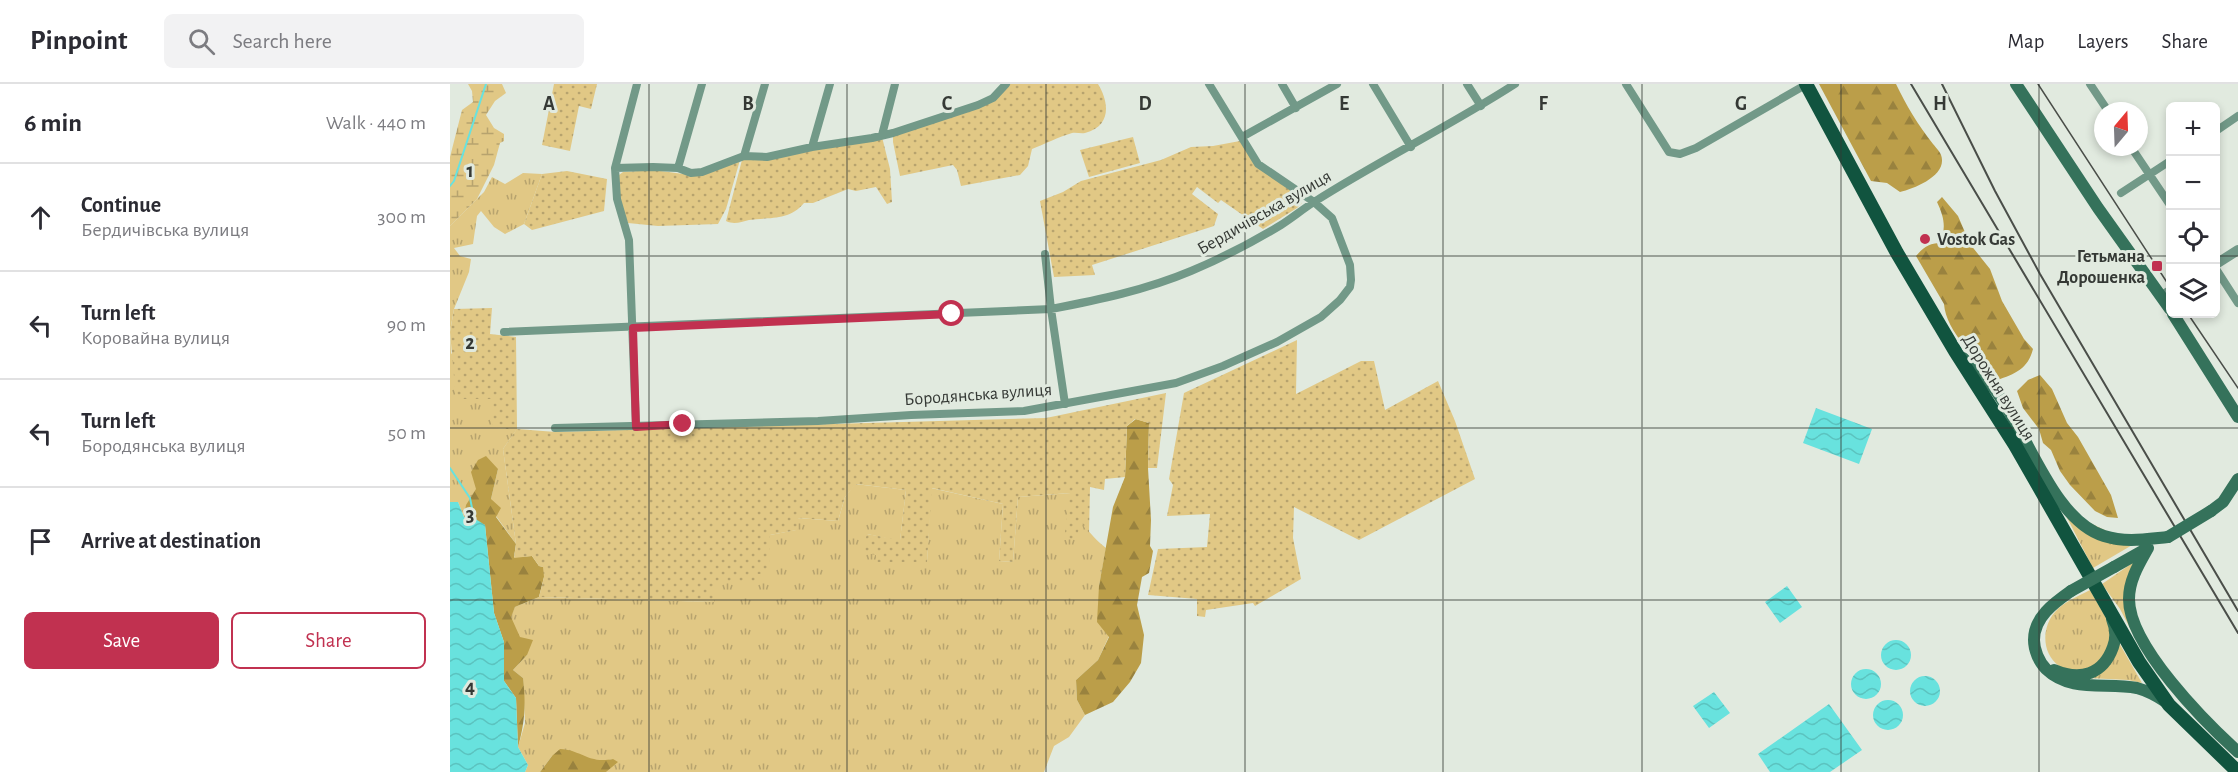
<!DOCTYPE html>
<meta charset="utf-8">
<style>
:root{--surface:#fff;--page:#f2f2f3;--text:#2b2b33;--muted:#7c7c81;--line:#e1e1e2;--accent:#c13150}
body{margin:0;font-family:"Alegreya Sans",sans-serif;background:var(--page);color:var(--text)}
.controls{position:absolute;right:18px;top:18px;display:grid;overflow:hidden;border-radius:9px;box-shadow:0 3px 9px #0003}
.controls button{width:54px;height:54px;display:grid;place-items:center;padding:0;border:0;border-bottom:2px solid var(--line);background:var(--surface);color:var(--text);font:30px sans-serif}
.compass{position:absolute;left:1644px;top:18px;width:54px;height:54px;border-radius:50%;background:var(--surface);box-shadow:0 3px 9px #0003;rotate:19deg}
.stop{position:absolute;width:18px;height:18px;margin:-14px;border:4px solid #c13150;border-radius:50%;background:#fff}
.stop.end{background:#c13150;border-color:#fff;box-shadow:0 2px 6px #0008}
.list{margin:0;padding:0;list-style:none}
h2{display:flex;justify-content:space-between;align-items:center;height:78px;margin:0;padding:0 24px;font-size:26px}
h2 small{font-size:20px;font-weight:400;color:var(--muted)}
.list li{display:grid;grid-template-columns:39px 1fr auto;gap:18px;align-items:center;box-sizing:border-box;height:108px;padding:0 24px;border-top:2px solid var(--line)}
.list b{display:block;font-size:22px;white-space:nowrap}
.list p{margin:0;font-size:20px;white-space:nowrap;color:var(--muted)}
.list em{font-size:20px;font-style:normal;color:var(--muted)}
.actions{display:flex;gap:12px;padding:18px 24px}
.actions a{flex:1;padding:14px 0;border:2px solid var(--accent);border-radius:9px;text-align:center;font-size:21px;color:var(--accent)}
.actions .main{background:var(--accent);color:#fff}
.icon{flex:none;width:33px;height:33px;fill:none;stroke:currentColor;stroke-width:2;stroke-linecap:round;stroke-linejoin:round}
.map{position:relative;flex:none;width:1788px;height:688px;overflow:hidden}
header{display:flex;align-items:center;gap:36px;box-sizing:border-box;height:84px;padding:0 30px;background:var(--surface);border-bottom:2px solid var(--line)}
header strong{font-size:28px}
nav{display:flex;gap:33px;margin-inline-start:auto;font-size:21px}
.search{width:420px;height:54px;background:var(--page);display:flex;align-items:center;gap:15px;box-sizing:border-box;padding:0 21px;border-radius:9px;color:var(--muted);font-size:22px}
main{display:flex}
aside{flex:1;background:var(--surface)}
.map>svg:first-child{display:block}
.grass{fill:url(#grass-tufts)}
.forest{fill:url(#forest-firs)}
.wetland{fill:url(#wetland-marsh)}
.park{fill:url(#park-dots)}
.water{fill:url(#water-waves)}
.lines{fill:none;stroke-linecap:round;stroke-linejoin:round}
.stream{stroke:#68e2de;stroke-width:2}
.minor{stroke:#729988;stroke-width:8}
.tertiary{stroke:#729988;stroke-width:10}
.secondary{stroke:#35725b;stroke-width:12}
.primary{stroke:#11543f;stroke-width:14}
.tram{stroke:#4a4e49;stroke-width:1.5}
.rail{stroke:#4a4e49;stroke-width:2}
.secondary-bridge{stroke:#35725b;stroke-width:12}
.route{stroke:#c13150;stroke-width:8}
.grid{fill:none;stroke:#353935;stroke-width:1.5;stroke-opacity:0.55}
.poi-dot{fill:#c13150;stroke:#e1eadf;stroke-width:2}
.labels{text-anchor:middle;stroke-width:6;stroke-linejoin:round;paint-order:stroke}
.street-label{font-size:18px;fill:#353935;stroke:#e1eadf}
.poi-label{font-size:18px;font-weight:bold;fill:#353935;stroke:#e1eadf;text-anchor:start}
.grid-label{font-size:20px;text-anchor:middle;font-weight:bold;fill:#353935;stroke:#e1eadf;stroke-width:6;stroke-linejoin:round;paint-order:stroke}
</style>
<header>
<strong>Pinpoint</strong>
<div class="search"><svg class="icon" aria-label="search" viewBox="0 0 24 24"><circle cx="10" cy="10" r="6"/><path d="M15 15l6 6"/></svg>Search here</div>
<nav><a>Map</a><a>Layers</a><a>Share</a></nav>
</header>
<main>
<aside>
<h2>6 min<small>Walk · 440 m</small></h2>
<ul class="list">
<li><svg class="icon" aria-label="ahead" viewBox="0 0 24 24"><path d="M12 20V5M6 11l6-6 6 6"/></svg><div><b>Continue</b><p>Бердичівська вулиця</p></div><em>300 m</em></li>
<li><svg class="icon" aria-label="left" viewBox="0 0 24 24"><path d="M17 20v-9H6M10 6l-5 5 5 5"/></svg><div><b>Turn left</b><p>Коровайна вулиця</p></div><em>90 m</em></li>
<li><svg class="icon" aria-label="left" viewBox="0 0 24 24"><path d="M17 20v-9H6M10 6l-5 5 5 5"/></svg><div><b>Turn left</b><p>Бородянська вулиця</p></div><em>50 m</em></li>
<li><svg class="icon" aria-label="arrive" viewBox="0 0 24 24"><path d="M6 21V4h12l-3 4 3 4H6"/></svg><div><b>Arrive at destination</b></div></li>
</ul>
<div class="actions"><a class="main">Save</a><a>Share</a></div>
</aside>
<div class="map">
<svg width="1788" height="688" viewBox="0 0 1788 688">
<defs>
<pattern id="grass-tufts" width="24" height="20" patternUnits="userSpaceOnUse" patternTransform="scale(1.5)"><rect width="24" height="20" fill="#e1c885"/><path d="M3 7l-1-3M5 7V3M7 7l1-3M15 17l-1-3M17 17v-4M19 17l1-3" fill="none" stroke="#b7a36e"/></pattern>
<pattern id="forest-firs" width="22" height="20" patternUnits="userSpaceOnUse" patternTransform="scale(1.5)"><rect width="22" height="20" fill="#bb9e49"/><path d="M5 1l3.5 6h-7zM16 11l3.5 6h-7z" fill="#99823e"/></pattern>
<pattern id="wetland-marsh" width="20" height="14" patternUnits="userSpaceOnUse" patternTransform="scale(1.5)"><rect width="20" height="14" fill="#e1c885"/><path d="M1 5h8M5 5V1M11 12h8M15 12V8" fill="none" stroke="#b7a36e"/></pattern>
<pattern id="park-dots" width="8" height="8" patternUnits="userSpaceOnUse" patternTransform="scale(1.5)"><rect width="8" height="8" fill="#e1c885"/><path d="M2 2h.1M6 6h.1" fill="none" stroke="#b7a36e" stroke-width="1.8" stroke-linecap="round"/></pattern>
<pattern id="water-waves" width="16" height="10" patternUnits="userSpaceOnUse" patternTransform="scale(1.5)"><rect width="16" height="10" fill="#68e2de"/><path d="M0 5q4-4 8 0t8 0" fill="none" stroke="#5bc3bf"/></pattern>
</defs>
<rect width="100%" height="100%" fill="#e1eadf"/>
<path class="grass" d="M73,89L92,90L74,140L55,150L44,143L31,127L27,132L23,160L4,164L10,172L21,175L19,188L4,225L0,247V142L34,108L42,93L55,100Z
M0,248L1,269L42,315L47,344L67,345L53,365L66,460L46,432L41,415L48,385C32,399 18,410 14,433L8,418H0Z
M405,400L456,406L450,457L417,450L426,471V478H477L481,404L553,420L549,477L563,478L568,413L621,409C631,436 633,445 656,464L649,502L659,552L648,576L626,596L627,616L635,631L619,653L604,662L594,688H156L163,675L150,678L135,673L102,672L90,688H75L78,681L68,663L75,639L73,594L63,586L77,571L60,533L65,523L89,513L264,518V497H308V490L320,451L346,446L347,434L388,437L395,413Z
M1615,427L1684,460L1643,484L1614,428Z
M1684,478L1682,548L1670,525L1652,500Z
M1640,506L1664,548L1657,572L1636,588C1628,586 1616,586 1609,582C1592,570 1591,544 1605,528C1613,518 1629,512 1640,506Z
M1668,557L1692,599L1678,596L1638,594Z"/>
<path class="forest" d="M1369,0H1446C1456,21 1468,41 1483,60C1487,65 1492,69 1492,76C1493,93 1464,105 1450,108L1437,99L1421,97Z
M1492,113L1508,132L1520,160L1540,185L1552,217L1574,255L1583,265C1578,285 1565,290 1547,296C1528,277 1496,248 1494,220L1466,172C1473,164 1477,160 1489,159C1497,145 1494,133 1487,118Z
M1590,291L1602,305L1617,339L1628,353L1661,411L1668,434L1657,433L1645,427L1620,401L1610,387L1601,366L1593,359L1589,345L1573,324L1567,307L1578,296Z
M686,335L699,339L698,384L701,436L700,462L703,467L699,489L692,493L687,521L694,551L691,579L680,598L663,618L635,631L627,616L626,596L648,576L659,553L647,538L649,502L663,423L675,393L677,342Z
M36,372L48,385L41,415L51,424L46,433L66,460L64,473L82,472L89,482L94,483V493L89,513L65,523L61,533L70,553L83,556L77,571L63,586L73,594C76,620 75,638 68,663L66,614L54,597V558L44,529L35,441L14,433L16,421L26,405L21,388L28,376Z
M110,665C132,666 138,680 163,675L168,678L156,688H90L102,672Z"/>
<path class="wetland" d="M18,0H52L56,9L45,17L36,31L44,44L54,50V57L50,59L44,81L27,115L0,142V73L12,26L23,18L22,7Z"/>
<path class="park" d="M104,0H147L141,25L129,22L120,67L92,61Z
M558,0H648C659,18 662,42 635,49C631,50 626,48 622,49C608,53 595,60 582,65L578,82L570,91L511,102L507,86L503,81L450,92L443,58V51L529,23Z
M432,53L440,85L442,118L437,120L426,103L406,107L398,105L363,119H354C339,137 320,133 299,136C291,138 284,141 276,137L292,76Z
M683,53L690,79L639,93L630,66Z
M790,57L807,82L849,112L852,119L847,124L813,145L771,116L768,119L747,103L742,110L768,130L764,142L642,181L645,191L604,193L590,117L613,108L631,97L711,76L741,63L763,62Z
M290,76L276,125L268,140L208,142L178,139L169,115V91L173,88L203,86L241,91Z
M117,87L157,95L154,127L82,146L74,140L92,90Z
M42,224L40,250L66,253L67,345L106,348L596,334L716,309L707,384H698L699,339L685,335L677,342L675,393L655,395L654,406L640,403L639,450L631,438L626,455L614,456L620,409L568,413L563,478L549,477L553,420L482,404L477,478H426V471L412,468L417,450L450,456L456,406L406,400L395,413L388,437L348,434L347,446L320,451L319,490H308V497H264V518L89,513L94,493L93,483L89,482L82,472L64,474L66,460L53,365L66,346L47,344L42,340L41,315H6L0,248L4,225Z
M847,256L846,310L911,277H924L935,326L988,297L1005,337L1025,395L909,456L844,423L843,454L851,495L805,522L803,519L756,526L755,533L747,532V515L698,511L708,465L757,463L760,430L717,432L723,401L719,395L734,309Z"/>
<path class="water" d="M1366,324L1422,345L1409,380L1353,359Z
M0,418H8L14,433L24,434L35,441L44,529L54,558V597L66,614L68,663L78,681L75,688H0Z
M1337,502L1352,523L1330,539L1315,518Z
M1431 571a15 15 0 1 1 30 0a15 15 0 1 1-30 0Z
M1401 600a15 15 0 1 1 30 0a15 15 0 1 1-30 0Z
M1460 607a15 15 0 1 1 30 0a15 15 0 1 1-30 0Z
M1264,608L1280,629L1259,644L1243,622Z
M1423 631a15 15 0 1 1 30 0a15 15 0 1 1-30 0Z
M1379,620L1412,666L1380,688H1320L1308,670Z"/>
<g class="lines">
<path class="stream" d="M0,102L4,97L36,0
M0,384L20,414L24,434"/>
<path class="minor" d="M832,0L846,24
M923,0L961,63
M1017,0L1031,22
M1176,0L1219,68L1230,70L1246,64L1357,0
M1640,0L1658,27
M1766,47L1788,32
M432,51L445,0
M792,53L887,0
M362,63L380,0
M1681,63L1720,121
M294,72L315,0
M165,84L203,83L228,84L241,89L252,88L294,72L317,73L362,63L422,54L443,49L528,21L543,14L556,0
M228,84L252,0
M1671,109L1720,77
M595,170L601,225L615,320
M1766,185L1788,219
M54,248L601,225C648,216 696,206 741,187C772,174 803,158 831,141C842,134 853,125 864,118C930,76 1000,42 1065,0
M186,343L179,156L167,115L165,84L187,0
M105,344L368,337L461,331L574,327L726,299L773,282L827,258L871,233L890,216L900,203L901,196L900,181L882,134L864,118L808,80L759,0"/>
<path class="tertiary" d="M1766,180L1788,166
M1712,212L1720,207"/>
<path class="secondary" d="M1566,0L1648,124L1720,225
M1723,230L1788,333
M1513,274C1523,284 1535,293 1543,303C1576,344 1602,436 1654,452C1676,459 1697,455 1718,453
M1761,427L1773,418L1788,395
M1698,464C1689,480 1679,496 1679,515C1679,562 1755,638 1788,668
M1664,483L1696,465
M1621,507C1604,519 1584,533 1584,556C1584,566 1589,578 1596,585C1621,609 1656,598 1687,604C1698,607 1707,612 1716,618
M1604,586C1630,597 1653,591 1663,563C1667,553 1666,545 1662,535"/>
<path class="primary" d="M1356,0L1447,169L1505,267L1565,361L1689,578L1719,621L1788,688"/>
<path class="tram" d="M1588,0L1720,203
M1738,230L1788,304"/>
<path class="rail" d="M1461,0L1788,549
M1492,0L1545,107L1590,190L1788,527"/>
<path class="secondary-bridge" d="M1718,453L1761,427
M1621,507L1664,483"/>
</g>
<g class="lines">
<path class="route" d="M233,340L186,343L183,244L502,230"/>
</g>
<path class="grid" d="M199,0V688M397,0V688M596,0V688M795,0V688M993,0V688M1192,0V688M1391,0V688M1589,0V688M0,172H1720M1766,172H1788M0,344H1788M0,516H1788"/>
<g class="poi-dot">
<circle cx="1475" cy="155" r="6"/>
<rect x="1701" y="176" width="12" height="12" rx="3"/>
</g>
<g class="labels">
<g class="street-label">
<text transform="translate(814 128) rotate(-30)" y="6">Бердичівська вулиця</text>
<text transform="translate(1549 303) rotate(58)" y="6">Дорожня вулиця</text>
<text transform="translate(528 310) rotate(-4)" y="6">Бородянська вулиця</text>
</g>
<g class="poi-label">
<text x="1487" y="161">Vostok Gas</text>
<text x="1695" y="178" text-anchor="end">Гетьмана<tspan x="1695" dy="21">Дорошенка</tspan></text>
</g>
</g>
<g class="grid-label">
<text x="99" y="26">A</text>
<text x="298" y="26">B</text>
<text x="497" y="26">C</text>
<text x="695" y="26">D</text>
<text x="894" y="26">E</text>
<text x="1093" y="26">F</text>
<text x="1291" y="26">G</text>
<text x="1490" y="26">H</text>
<text x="20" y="93">1</text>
<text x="20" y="265">2</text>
<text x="20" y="437">3</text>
<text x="20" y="609">4</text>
</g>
</svg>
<div class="controls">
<button>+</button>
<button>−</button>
<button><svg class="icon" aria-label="locate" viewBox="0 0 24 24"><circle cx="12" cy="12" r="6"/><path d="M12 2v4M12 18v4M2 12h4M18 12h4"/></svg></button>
<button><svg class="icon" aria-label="layers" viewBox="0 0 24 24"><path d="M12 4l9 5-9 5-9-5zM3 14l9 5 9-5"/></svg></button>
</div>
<svg class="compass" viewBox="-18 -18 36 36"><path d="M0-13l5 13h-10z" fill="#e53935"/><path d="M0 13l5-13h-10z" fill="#7c7c81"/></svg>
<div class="stop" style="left:502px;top:230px"></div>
<div class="stop end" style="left:233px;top:340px"></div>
</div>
</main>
